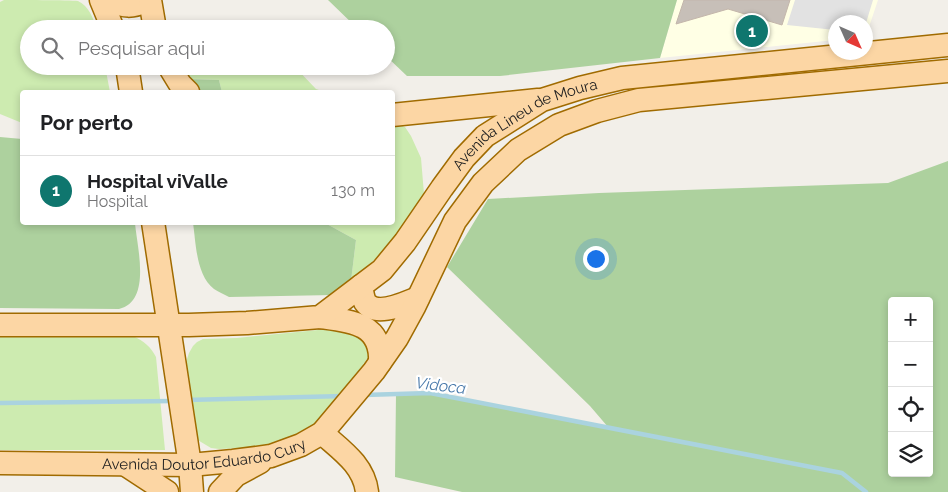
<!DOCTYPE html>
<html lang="pt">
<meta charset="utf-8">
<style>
:root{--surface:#fff;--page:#f6f6f6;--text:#202124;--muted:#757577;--line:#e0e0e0;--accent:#0f766e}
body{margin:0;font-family:Raleway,sans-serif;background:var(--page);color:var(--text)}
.controls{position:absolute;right:15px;bottom:15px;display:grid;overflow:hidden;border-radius:5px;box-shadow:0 2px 8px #0003}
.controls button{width:45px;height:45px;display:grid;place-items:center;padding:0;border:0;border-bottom:1px solid var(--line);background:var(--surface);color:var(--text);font:25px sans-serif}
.compass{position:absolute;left:828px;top:15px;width:45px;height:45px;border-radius:50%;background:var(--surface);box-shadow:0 2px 8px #0003;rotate:135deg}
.you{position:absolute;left:595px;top:258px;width:18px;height:18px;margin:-12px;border:4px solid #fff;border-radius:50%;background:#1a73e8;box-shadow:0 0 0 8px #1a73e833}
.badge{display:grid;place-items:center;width:32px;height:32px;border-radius:50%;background:var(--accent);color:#fff;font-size:16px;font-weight:700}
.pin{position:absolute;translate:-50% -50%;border:2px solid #fff;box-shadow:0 1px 5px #0006}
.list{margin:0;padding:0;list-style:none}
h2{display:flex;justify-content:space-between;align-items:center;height:65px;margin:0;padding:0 20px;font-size:21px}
h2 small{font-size:16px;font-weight:400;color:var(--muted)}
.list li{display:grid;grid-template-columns:32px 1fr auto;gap:15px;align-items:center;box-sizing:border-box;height:70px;padding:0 20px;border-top:1px solid var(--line)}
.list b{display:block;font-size:19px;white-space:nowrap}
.list p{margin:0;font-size:16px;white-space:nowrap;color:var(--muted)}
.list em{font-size:16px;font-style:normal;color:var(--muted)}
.icon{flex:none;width:28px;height:28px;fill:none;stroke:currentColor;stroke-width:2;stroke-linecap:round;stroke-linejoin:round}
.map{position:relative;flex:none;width:948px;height:492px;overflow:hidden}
.search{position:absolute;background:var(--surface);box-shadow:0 2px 8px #0003;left:20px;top:20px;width:375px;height:55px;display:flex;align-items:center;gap:12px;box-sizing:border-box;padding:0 18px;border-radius:28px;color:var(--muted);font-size:19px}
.panel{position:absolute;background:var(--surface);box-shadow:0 2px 8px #0003;left:20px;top:90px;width:375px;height:135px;border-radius:5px}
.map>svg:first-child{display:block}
.education{fill:#ffffe5}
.grass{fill:#cdebb0}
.forest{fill:#add19e;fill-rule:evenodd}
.parking{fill:#e2e2e2}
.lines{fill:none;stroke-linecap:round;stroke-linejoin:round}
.stream{stroke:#aad3df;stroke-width:4.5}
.building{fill:#c7bfb8;stroke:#c4b6ab}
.major-casing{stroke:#a06b00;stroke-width:25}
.major{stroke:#fcd6a4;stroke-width:22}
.labels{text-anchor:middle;stroke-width:4.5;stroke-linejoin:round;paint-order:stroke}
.street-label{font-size:15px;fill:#222;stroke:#fff}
.water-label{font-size:16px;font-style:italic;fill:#4a7aab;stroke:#fff}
</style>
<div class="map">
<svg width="948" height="492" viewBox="0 0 948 492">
<rect width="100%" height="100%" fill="#f2efe9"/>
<path class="education" d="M677,0H878L866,36V22H836L835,40L660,58Z"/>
<path class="grass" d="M4,0C17,0 69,0 78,1C89,6 93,18 97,29H29V66H105L110,92H22V123L0,114V2Z
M187,66H294L316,89L325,92H222L219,80L187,79Z
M393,122L405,127L411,136L421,158L424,194L400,236L351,281L356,240L325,223L392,222Z
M338,328L356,332L369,349L368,357L363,365L313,426L279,443L268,447L219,449L211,448L196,439L186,362L189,353L193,346L197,342L203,339L237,338Z
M0,335L133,336C144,341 151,347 156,357L165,450H0Z"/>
<path class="forest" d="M328,0H677L660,58L500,76H407L386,56V29H358Z
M187,79L219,80L222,92H185Z
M0,137L22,139V222L135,223C137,247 152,301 119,309L0,308Z
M948,161V492H462L395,477L396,394L430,393L608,427L590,406L447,267L488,199L599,193L888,183ZM892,301H929V473H892Z
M193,223H325L356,240L351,281L333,295L229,297C224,294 218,292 214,289C196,275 196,243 193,223Z"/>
<path class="parking" d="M795,0H873L866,23L836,22L835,30L787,25Z"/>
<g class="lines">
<path class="stream" d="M364,395L430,393L842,473L866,492
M186,400L344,396
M0,403L174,401"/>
</g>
<path class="building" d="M684,0H790L782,25L728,9L676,24Z"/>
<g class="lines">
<defs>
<g id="major">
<path d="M101,0L113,29"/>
<path d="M108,0C125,7 131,8 149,0"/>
<path d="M150,0L155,29"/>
<path d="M127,66L131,92"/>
<path d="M169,66L180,84L188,92"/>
<path d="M392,115L538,100"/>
<path d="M153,222L190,465L192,492"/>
<path d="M361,286C362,291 363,298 365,302C376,318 405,303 418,298"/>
<path d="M320,317C350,321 382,323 380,362"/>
<path id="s1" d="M0,325H189L247,323L320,317L382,270L405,242L442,188L464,158L485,136L542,100L580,88L622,78L948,45"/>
<path d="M322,433C341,450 364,465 367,492"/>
<path id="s2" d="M0,463L190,465L233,461L271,456L301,445L322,433L374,371L397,338L414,307L455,221L483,183L518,150L559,125L597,111L639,100L948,71"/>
<path d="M126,465L167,492"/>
<path d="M220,492L236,475L260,462"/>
</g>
</defs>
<use href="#major" class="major-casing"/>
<use href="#major" class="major"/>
</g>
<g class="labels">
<g class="street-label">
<text dy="5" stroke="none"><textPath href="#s1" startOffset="608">Avenida Lineu de Moura</textPath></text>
<text dy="5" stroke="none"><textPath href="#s2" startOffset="205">Avenida Doutor Eduardo Cury</textPath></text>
</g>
<g class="water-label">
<text transform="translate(441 385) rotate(7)" y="6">Vidoca</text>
</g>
</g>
</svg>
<div class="controls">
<button>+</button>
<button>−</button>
<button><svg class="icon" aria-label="locate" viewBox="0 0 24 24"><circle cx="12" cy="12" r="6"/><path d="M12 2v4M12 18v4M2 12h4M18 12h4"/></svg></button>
<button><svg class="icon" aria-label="layers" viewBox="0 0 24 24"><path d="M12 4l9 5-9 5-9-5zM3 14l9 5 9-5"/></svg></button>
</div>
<svg class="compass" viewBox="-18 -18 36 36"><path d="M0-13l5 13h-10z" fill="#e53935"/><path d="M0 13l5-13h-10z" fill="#757577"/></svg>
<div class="you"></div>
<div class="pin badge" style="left:752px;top:31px">1</div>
<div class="search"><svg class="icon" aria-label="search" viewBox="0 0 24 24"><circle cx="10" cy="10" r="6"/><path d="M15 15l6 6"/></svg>Pesquisar aqui</div>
<section class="panel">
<h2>Por perto<small></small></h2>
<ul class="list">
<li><span class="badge">1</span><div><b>Hospital viValle</b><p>Hospital</p></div><em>130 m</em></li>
</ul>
</section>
</div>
